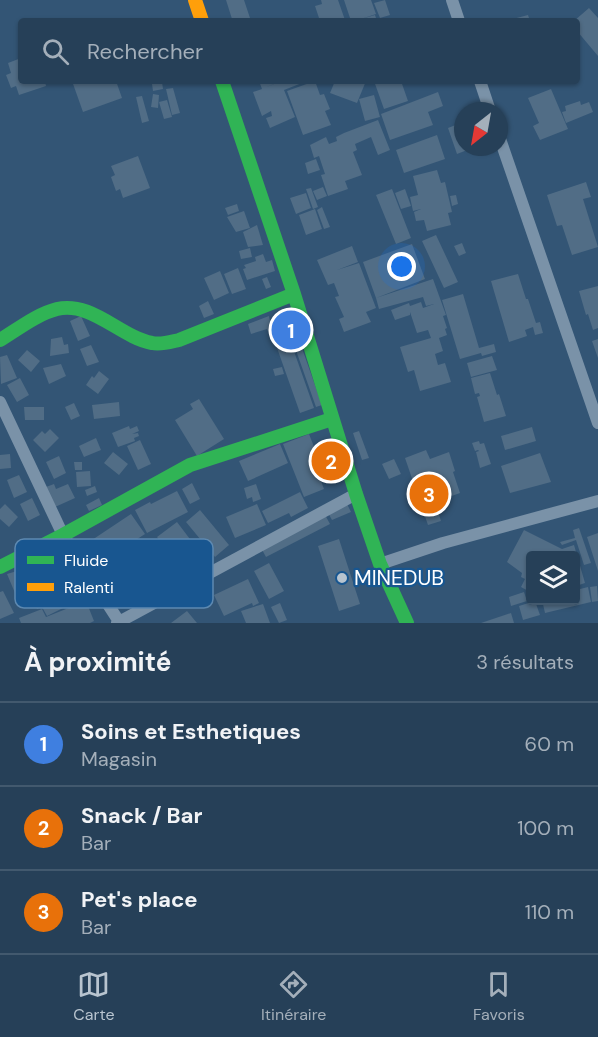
<!DOCTYPE html>
<html lang="fr">
<meta charset="utf-8">
<style>
:root{--surface:#264058;--page:#324b61;--text:#f1f3f6;--muted:#a4afba;--line:#42596e;--accent:#b8c4cf}
body{margin:0;font-family:"DM Sans",sans-serif;background:var(--page);color:var(--text)}
.controls{position:absolute;right:18px;bottom:18px;display:grid;overflow:hidden;border-radius:6px;box-shadow:0 2px 4px #0004}
.controls button{width:54px;height:54px;display:grid;place-items:center;padding:0;border:0;border-bottom:2px solid var(--line);background:var(--surface);color:var(--text);font:30px sans-serif}
.compass{position:absolute;left:454px;top:102px;width:54px;height:54px;border-radius:50%;background:var(--surface);box-shadow:0 2px 4px #0004;rotate:211deg}
.you{position:absolute;left:402px;top:267px;width:21px;height:21px;margin:-15px;border:4px solid #fff;border-radius:50%;background:#1a73e8;box-shadow:0 0 0 9px #1a73e833}
.badge{display:grid;place-items:center;width:39px;height:39px;border-radius:50%;background:var(--accent);color:#fff;font-size:20px;font-weight:700}
.pin{position:absolute;translate:-50% -50%;border:3px solid #fff;box-shadow:0 2px 6px #0006}
.list{margin:0;padding:0;list-style:none}
h2{display:flex;justify-content:space-between;align-items:center;height:78px;margin:0;padding:0 24px;font-size:26px}
h2 small{font-size:20px;font-weight:400;color:var(--muted)}
.list li{display:grid;grid-template-columns:39px 1fr auto;gap:18px;align-items:center;box-sizing:border-box;height:84px;padding:0 24px;border-top:2px solid var(--line)}
.list b{display:block;font-size:22px;white-space:nowrap}
.list p{margin:0;font-size:20px;white-space:nowrap;color:var(--muted)}
.list em{font-size:20px;font-style:normal;color:var(--muted)}
.icon{flex:none;width:33px;height:33px;fill:none;stroke:currentColor;stroke-width:2;stroke-linecap:round;stroke-linejoin:round}
.map{position:relative;flex:none;width:598px;height:623px;overflow:hidden}
.search{position:absolute;background:var(--surface);box-shadow:0 2px 4px #0004;left:18px;right:18px;top:18px;height:66px;display:flex;align-items:center;gap:15px;box-sizing:border-box;padding:0 21px;border-radius:6px;color:var(--muted);font-size:22px}
.sheet{height:330px;background:var(--surface)}
nav{display:flex;justify-content:space-around;align-items:center;box-sizing:border-box;height:84px;border-top:2px solid var(--line);background:var(--surface);font-size:16px;color:var(--muted)}
nav a{display:grid;justify-items:center;gap:3px}
nav .on{color:var(--accent)}
.map>svg:first-child{display:block}
.building{fill:#516d86}
.lines{fill:none;stroke-linecap:round;stroke-linejoin:round}
.street{stroke:#7a92a8;stroke-width:12}
.fast{stroke:#30b455;stroke-width:14}
.slow{stroke:#ff9f0a;stroke-width:14}
.poi-dot{fill:#b8c4cf;stroke:#185690;stroke-width:2}
.labels{text-anchor:middle;stroke-width:4.5;stroke-linejoin:round;paint-order:stroke}
.poi-label{font-size:21px;fill:#fff;stroke:#185690;text-anchor:start}
.key{fill:#185690;stroke:#5d89b1;stroke-width:1.5}
.key-label{font-size:16px;fill:#fff}
</style>
<div class="map">
<svg width="598" height="623" viewBox="0 0 598 623">
<rect width="100%" height="100%" fill="#335575"/>
<path class="building" d="M226,0H244L251,21H227L232,19Z
M321,0H338L345,20L320,21L315,6L322,4Z
M344,0H371L376,14L361,19L375,15L377,21H351Z
M385,0L390,15L380,18L374,3Z
M589,8L598,18V56L577,31V21H574Z
M528,15L530,21H509V20Z
M21,58V81H45L46,86L19,95L16,86L11,88L6,75L11,73L8,63Z
M72,81H116L122,98L83,112Z
M259,81H280L267,87L281,81H307L284,90L295,117L270,128L266,118L272,116L271,111L262,116L253,92L262,89Z
M315,81L320,95L324,94L330,109L325,111L331,125L303,135L287,91Z
M335,81H366L357,103L330,93Z
M374,81H401L408,101L384,109Z
M162,82L163,89L153,91L152,84Z
M173,88L180,113L172,115L166,89Z
M551,89L568,129L540,140L533,126L539,123L528,98Z
M438,92L443,106L428,112L433,125L390,140L381,114Z
M153,94L159,95L158,108L151,107Z
M374,95L380,117L365,121L359,99Z
M142,96L149,121L142,123L136,97Z
M167,100L172,117L164,119L159,102Z
M580,101L581,105L589,102L593,112L566,123L562,112L566,111L565,106Z
M378,120L390,150L378,155L371,137L355,144L357,150L353,152L362,175L345,181L348,189L328,196L321,175L325,174L319,156L314,158L310,145L326,137L329,144L337,141L336,137L344,133Z
M463,122V147H475L457,154L448,128Z
M437,135L445,159L404,173L396,150Z
M138,156L150,188L123,198L120,189L116,191L111,177L115,175L111,166Z
M316,159L320,170L308,174L305,163Z
M437,170L441,183L445,182L452,212L448,213L451,225L427,231L424,220L416,221L414,212L421,209L413,211L410,197L418,195L413,176Z
M586,182L591,197L583,199L598,247L572,255L562,225L557,226L547,195Z
M323,187L327,196L317,200L313,191Z
M311,188L318,207L313,209L306,189Z
M392,189L411,238L396,244L376,195Z
M405,189L411,206L401,209L395,193Z
M306,193L311,208L296,214L290,198Z
M456,195L458,204L452,206L450,196Z
M237,204L239,211L228,215L225,208Z
M322,207L330,227L324,229L317,210Z
M315,209L322,229L306,235L299,215Z
M244,211L250,228L236,232L227,217Z
M257,225L263,245L248,247L243,232Z
M436,235L458,282L444,288L422,241Z
M462,243L466,253L459,256L454,246Z
M412,244L425,279L376,298L363,262Z
M352,246L358,262L337,270L359,263L376,308L366,312L371,322L344,332L339,319L344,317L335,297L339,296L334,283L328,285L317,260Z
M250,248L252,257L241,259L239,251Z
M263,254L266,262L272,260L275,271L247,280L243,269L246,268L244,265L256,261L255,257Z
M238,268L246,289L232,294L224,274Z
M220,271L229,293L214,300L204,278Z
M518,274L526,299H528L536,323L540,322L543,333L535,335L533,327L525,330L527,336L509,342L491,281Z
M267,277L271,287L266,289L262,279Z
M433,279L446,315L443,316L447,328L445,329L447,335L439,338L443,351L435,354L438,365L445,363L451,382L420,391L414,370L408,372L400,347L431,338L428,330L417,333L410,312V315L395,320L391,310L409,303L410,306L421,302L423,308L434,304L426,306L423,297L379,309L376,298Z
M598,286V328L593,330L588,314L586,315L579,291Z
M463,294L479,348L494,344L496,352L482,356L481,353L460,359L442,300Z
M208,301L214,314L204,318L199,306Z
M290,314L297,336L273,345L267,329L251,334L248,324L269,316L270,321Z
M81,316L90,336L78,341L70,321Z
M62,337L64,345L68,344L69,353L50,356L51,339Z
M298,337L322,405L316,407L292,339Z
M598,339V358L592,341Z
M290,340L314,408L300,413L276,345Z
M91,345L99,362L87,366L80,349Z
M27,350L40,361L31,372L18,360Z
M7,355L17,378L1,384L0,357Z
M492,356L497,370L471,377L467,363Z
M61,364L66,376L49,384L43,368Z
M282,367L284,374L275,376L273,369Z
M99,371L109,379L98,394L86,385L92,376L94,378Z
M490,373L497,395L499,394L506,416L484,422L477,397L480,396L479,393L475,394L471,378Z
M20,378L29,395L17,402L7,385Z
M199,399L224,439L197,456L175,420L193,409L190,404Z
M119,402L120,416L94,419L92,405Z
M74,403L80,416L71,420L65,407Z
M24,407H44V420H25Z
M129,426L130,429L137,426L139,431L132,434L138,433L139,436L134,438L135,441L118,447L112,433Z
M532,427L536,441L505,450L501,436Z
M50,429L59,438L45,452L33,440L42,431L45,434Z
M359,431L369,458L362,460L353,433Z
M309,434L318,457L334,451L342,473L321,481L324,489L304,497L283,444Z
M96,438L101,450L84,457L79,446Z
M140,440L151,464L138,470L127,446Z
M479,441L480,444L484,443L491,464L480,468L476,452L479,451L478,450L475,451L472,443Z
M280,444L288,463L248,481L239,461Z
M426,450L430,459L449,452L455,471L453,472L460,493L435,502L441,521L428,525L405,458Z
M113,452L128,464L119,475L104,463Z
M540,453L551,482L510,493L501,466Z
M10,454L11,468L0,469V455Z
M59,456L66,473L54,479L46,462Z
M394,459L401,474L389,479L382,464Z
M74,462H82V470H75Z
M90,471L91,486L77,487L76,472Z
M19,475L27,492L14,498L7,480Z
M192,483L200,499L190,504L182,489Z
M54,484L56,489L68,484L75,498L55,507L46,487Z
M256,484L261,499L253,502L252,497L247,499L244,488Z
M95,486L97,492L87,496L85,490Z
M177,491L188,512L147,533L135,510L150,502L151,504Z
M300,492L308,508L291,517L289,513L268,523L262,511Z
M32,498L40,515L28,521L20,504Z
M99,498L102,505L89,511L86,505Z
M346,502L351,512L332,520L327,511Z
M5,504L18,517L9,527L0,519V509Z
M257,504L266,525L235,538L226,517Z
M200,510L229,545L215,557L186,522Z
M324,513L330,524L266,557L260,546Z
M131,514L145,534L102,562L89,542Z
M177,522L199,551L201,549L209,559L186,576L157,537Z
M579,528L591,563L584,565L576,540L562,545L560,542L575,538L573,530Z
M524,530L562,549L574,545L585,583L576,586V555H531L530,592L521,587L525,579L521,577L522,573L507,562Z
M598,533V571L587,537Z
M339,539L360,604L339,611L318,546Z
M269,563L284,591L269,599L254,571Z
M51,568L62,590L65,589L73,603L47,616L42,607L37,609L34,603L39,601L28,580Z
M17,571L22,587L15,593L7,574Z
M248,579L259,603L253,606L252,603L224,616L214,595Z
M597,586L598,601L592,602L590,587Z
M588,587L591,602L545,613L542,600H576V590Z
M3,591L14,613L0,619V592Z
M524,592L527,601L511,606L509,597Z
M86,601L94,621L90,623H21L19,618L42,609L46,617Z
M535,601L540,615L523,620L519,606Z
M280,603L287,620L279,623L271,607Z
M263,604L270,623H246L241,611Z
M187,611L197,623H171Z
M511,613L514,623H481Z"/>
<g class="lines">
<path class="street" d="M452,0L459,21
M480,81L490,111
M499,136L598,423
M0,402L63,535L120,623
M380,564L443,543L598,501
M117,623L356,494"/>
<path class="fast" d="M222,81L294,294L356,494L380,564L407,623
M0,340C18,329 37,314 57,309C92,301 120,337 152,343C161,345 170,342 179,340L294,294
M0,567L63,535L190,465L332,419"/>
<path class="slow" d="M195,0L202,21"/>
</g>
<circle class="poi-dot" cx="342" cy="578" r="6"/>
<g class="labels">
<g class="poi-label">
<text x="354" y="585">MINEDUB</text>
</g>
</g>
<rect x="15" y="539" width="198" height="69" rx="9" class="key"/>
<rect x="27" y="556" width="27" height="8" fill="#30b455"/>
<rect x="27" y="583" width="27" height="8" fill="#ff9f0a"/>
<g class="key-label">
<text x="64" y="566">Fluide</text>
<text x="64" y="593">Ralenti</text>
</g>
</svg>
<div class="controls">
<button><svg class="icon" aria-label="layers" viewBox="0 0 24 24"><path d="M12 4l9 5-9 5-9-5zM3 14l9 5 9-5"/></svg></button>
</div>
<svg class="compass" viewBox="-18 -18 36 36"><path d="M0-13l5 13h-10z" fill="#e53935"/><path d="M0 13l5-13h-10z" fill="#a4afba"/></svg>
<div class="you"></div>
<div class="pin badge" style="left:291px;top:330px;background:#3f7fe0">1</div>
<div class="pin badge" style="left:331px;top:461px;background:#e8710a">2</div>
<div class="pin badge" style="left:429px;top:494px;background:#e8710a">3</div>
<div class="search"><svg class="icon" aria-label="search" viewBox="0 0 24 24"><circle cx="10" cy="10" r="6"/><path d="M15 15l6 6"/></svg>Rechercher</div>
</div>
<section class="sheet">
<h2>À proximité<small>3 résultats</small></h2>
<ul class="list">
<li><span class="badge" style="background:#3f7fe0">1</span><div><b>Soins et Esthetiques</b><p>Magasin</p></div><em>60 m</em></li>
<li><span class="badge" style="background:#e8710a">2</span><div><b>Snack / Bar</b><p>Bar</p></div><em>100 m</em></li>
<li><span class="badge" style="background:#e8710a">3</span><div><b>Pet's place</b><p>Bar</p></div><em>110 m</em></li>
</ul>
</section>
<nav>
<a class="on"><svg class="icon" aria-label="map" viewBox="0 0 24 24"><path d="M3 6l6-2 6 2 6-2v14l-6 2-6-2-6 2zM9 4v14M15 6v14"/></svg>Carte</a>
<a><svg class="icon" aria-label="directions" viewBox="0 0 24 24"><path d="M12 3l9 9-9 9-9-9zM9 14v-3h6M13 9l2 2-2 2"/></svg>Itinéraire</a>
<a><svg class="icon" aria-label="saved" viewBox="0 0 24 24"><path d="M7 4h10v16l-5-4-5 4z"/></svg>Favoris</a>
</nav>
